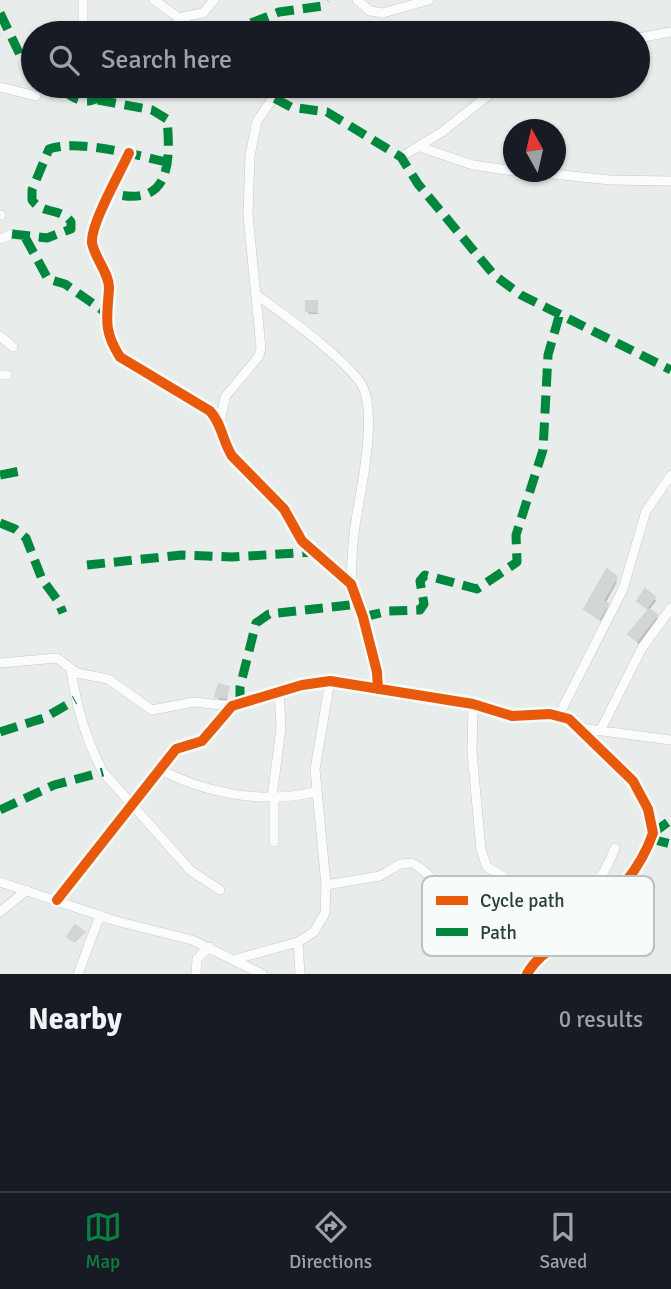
<!DOCTYPE html>
<style>
:root{--surface:#171b24;--page:#20242c;--text:#f1f3f6;--muted:#9ea1a6;--line:#363941;--accent:#0b8043}
body{margin:0;font-family:Signika,sans-serif;background:var(--page);color:var(--text)}
.compass{position:absolute;left:503px;top:119px;width:63px;height:63px;border-radius:50%;background:var(--surface);box-shadow:0 2px 5px #0004;rotate:352deg}
.list{margin:0;padding:0;list-style:none}
h2{display:flex;justify-content:space-between;align-items:center;height:91px;margin:0;padding:0 28px;font-size:30px}
h2 small{font-size:23px;font-weight:400;color:var(--muted)}
.icon{flex:none;width:38px;height:38px;fill:none;stroke:currentColor;stroke-width:2;stroke-linecap:round;stroke-linejoin:round}
.map{position:relative;flex:none;width:671px;height:974px;overflow:hidden}
.search{position:absolute;background:var(--surface);box-shadow:0 2px 5px #0004;left:21px;right:21px;top:21px;height:77px;display:flex;align-items:center;gap:18px;box-sizing:border-box;padding:0 24px;border-radius:38px;color:var(--muted);font-size:26px}
.sheet{height:217px;background:var(--surface)}
nav{display:flex;justify-content:space-around;align-items:center;box-sizing:border-box;height:98px;border-top:2px solid var(--line);background:var(--surface);font-size:19px;color:var(--muted)}
nav a{display:grid;justify-items:center;gap:4px}
nav .on{color:var(--accent)}
.map>svg:first-child{display:block}
.shadow{fill:#0003}
.building{fill:#d2d6d5;stroke:#d0d6d4;stroke-width:2}
.lines{fill:none;stroke-linecap:round;stroke-linejoin:round}
.street-casing{stroke:#c5cac8;stroke-width:10}
.street{stroke:#fcfcfc;stroke-width:9}
.quiet{stroke:#00873e;stroke-width:9;stroke-dasharray:18 9;stroke-linecap:butt}
.cycleway-casing{stroke:#f7fbf9;stroke-width:15}
.cycleway{stroke:#e8590c;stroke-width:10}
.key{fill:#f7fbf9;stroke:#b8c3c0;stroke-width:2}
.key-label{font-size:19px;fill:#24413b}
</style>
<div class="map">
<svg width="671" height="974" viewBox="0 0 671 974">
<rect width="100%" height="100%" fill="#e8edeb"/>
<path class="shadow" d="M316,303L318,314H309L307,310Z
M615,578L617,582L605,604L608,608L601,621L586,609Z
M654,598L656,601L649,610L639,601Z
M656,616L659,622L640,646L630,634Z
M228,689L227,701L219,700L217,696Z
M84,933L75,942L69,937Z"/>
<path class="building" d="M306,301H317V312L306,311Z
M607,569L617,577L603,601L608,604L599,619L584,609Z
M645,589L655,597L647,608L637,601Z
M649,609L657,615L637,641L628,634Z
M219,684L229,687L225,698L215,697Z
M75,925L85,932L73,941L67,937Z"/>
<g class="lines">
<defs>
<path id="street" d="M154,0L200,33
M357,0L370,11L383,13L429,0
M177,18L203,13L214,0
M80,33L83,27V0
M638,38L671,32
M0,87L36,96
M420,147L473,165L514,171
M129,153C120,173 90,225 92,243C95,259 110,274 109,289C107,319 103,330 120,357L210,411C222,424 222,440 232,456L284,509L302,541L351,584L363,617L377,672L378,689
M401,157L442,132L500,86
M534,172L610,180L671,181
M0,215H1
M0,239L12,234
M257,295C290,320 335,350 360,382C379,409 361,489 356,520C352,541 352,563 351,584
M0,336L13,347
M0,375H7
M220,422L225,397L259,356L261,348L248,215L250,156L257,121L273,98
M0,663L57,658L77,673L108,679L152,710L194,702L232,706
M71,670C76,705 86,740 103,772L191,871L220,890
M473,704L472,752L481,850L487,867L503,876L511,887L521,921
M559,715L623,589L646,511L671,475
M580,728L671,740
M601,729L642,648L671,608
M159,769C206,794 263,804 315,792
M272,797L281,728L279,692
M274,842V797
M0,882L116,921L192,940L262,974
M326,885L380,876L400,864L412,863C430,871 453,906 473,915C510,932 571,911 597,881C606,871 610,860 615,848
M57,900L176,749L202,741L232,706L302,685L330,681L473,704L512,716L550,714L569,719L633,781L648,809L653,833C640,872 607,906 575,931C558,946 539,953 527,974
M0,912L27,890
M298,942L300,974
M233,960L298,942L314,932L325,913L326,885L315,769L330,681
M78,974L100,915
M196,974L197,959L209,947"/>
</defs>
<use href="#street" class="street-casing"/>
<use href="#street" class="street"/>
<path class="quiet" d="M0,13L21,57L33,70
M226,33L279,12L322,6L327,0
M251,86L291,107L327,112L401,157L418,184L494,275L521,295L671,370
M63,90C81,105 95,106 110,86
M98,100L152,110L167,119C171,164 170,209 111,193
M12,234L47,238L71,229V222C61,207 42,215 32,200V190L49,149C77,139 137,155 166,162
M25,237L48,279L65,284L105,312
M0,475L25,470
M0,523L15,529L26,538L42,579L58,601L63,613
M87,565L182,555L232,557L313,552
M363,617L388,611L420,610L424,604L420,581L425,575L477,589L517,562L516,535L543,450L548,355L560,313
M240,704V687L256,623L269,614L359,604
M0,732L44,718L75,700
M0,810L54,785L103,772
M653,833L671,820
M651,839L671,844
M521,921L531,944L543,953"/>
<defs>
<path id="cycleway" d="M129,153C120,173 90,225 92,243C95,259 110,274 109,289C107,319 103,330 120,357L210,411C222,424 222,440 232,456L284,509L302,541L351,584L363,617L377,672L378,689
M57,900L176,749L202,741L232,706L302,685L330,681L473,704L512,716L550,714L569,719L633,781L648,809L653,833C640,872 607,906 575,931C558,946 539,953 527,974"/>
</defs>
<use href="#cycleway" class="cycleway-casing"/>
<use href="#cycleway" class="cycleway"/>
</g>
<rect x="422" y="876" width="232" height="80" rx="10" class="key"/>
<rect x="436" y="896" width="32" height="9" fill="#e8590c"/>
<rect x="436" y="928" width="32" height="8" fill="#00873e"/>
<g class="key-label">
<text x="480" y="907">Cycle path</text>
<text x="480" y="939">Path</text>
</g>
</svg>
<svg class="compass" viewBox="-18 -18 36 36"><path d="M0-13l5 13h-10z" fill="#e53935"/><path d="M0 13l5-13h-10z" fill="#9ea1a6"/></svg>
<div class="search"><svg class="icon" aria-label="search" viewBox="0 0 24 24"><circle cx="10" cy="10" r="6"/><path d="M15 15l6 6"/></svg>Search here</div>
</div>
<section class="sheet">
<h2>Nearby<small>0 results</small></h2>
<ul class="list">
</ul>
</section>
<nav>
<a class="on"><svg class="icon" aria-label="map" viewBox="0 0 24 24"><path d="M3 6l6-2 6 2 6-2v14l-6 2-6-2-6 2zM9 4v14M15 6v14"/></svg>Map</a>
<a><svg class="icon" aria-label="directions" viewBox="0 0 24 24"><path d="M12 3l9 9-9 9-9-9zM9 14v-3h6M13 9l2 2-2 2"/></svg>Directions</a>
<a><svg class="icon" aria-label="saved" viewBox="0 0 24 24"><path d="M7 4h10v16l-5-4-5 4z"/></svg>Saved</a>
</nav>
